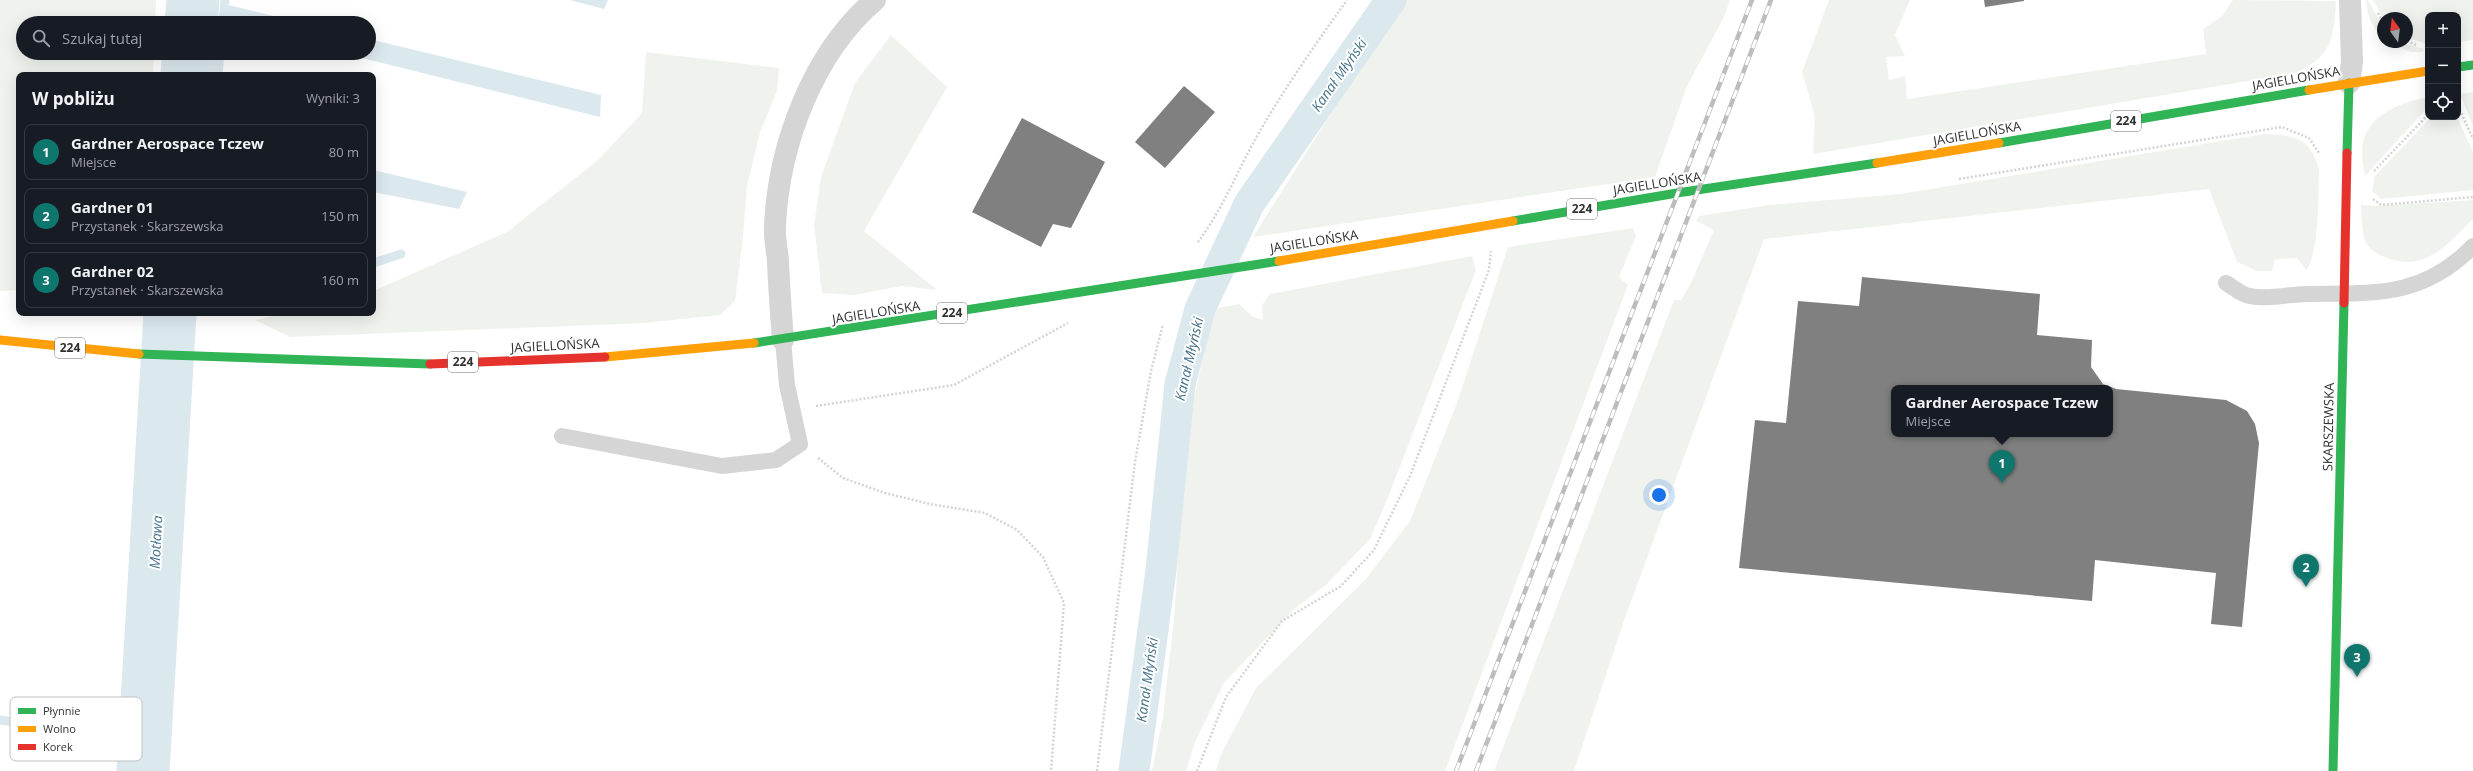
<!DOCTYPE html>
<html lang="pl">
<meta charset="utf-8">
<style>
:root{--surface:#171b24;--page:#242831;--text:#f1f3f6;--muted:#9ea1a6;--line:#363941;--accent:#0f766e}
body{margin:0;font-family:"Open Sans",sans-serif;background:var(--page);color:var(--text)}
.controls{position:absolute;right:12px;top:12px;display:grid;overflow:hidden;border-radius:8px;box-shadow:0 4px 16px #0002}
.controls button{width:36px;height:36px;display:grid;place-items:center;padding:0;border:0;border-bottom:1px solid var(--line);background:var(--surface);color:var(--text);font:20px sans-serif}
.compass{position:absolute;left:2377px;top:12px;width:36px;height:36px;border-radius:50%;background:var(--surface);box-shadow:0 4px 16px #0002;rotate:346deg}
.you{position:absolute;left:1659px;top:495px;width:14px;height:14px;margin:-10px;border:3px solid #fff;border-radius:50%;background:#1a73e8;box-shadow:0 0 0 6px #1a73e833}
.badge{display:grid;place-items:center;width:26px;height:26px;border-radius:50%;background:var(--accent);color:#fff;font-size:13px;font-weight:700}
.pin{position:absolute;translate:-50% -33px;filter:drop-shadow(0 1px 2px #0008)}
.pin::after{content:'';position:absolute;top:21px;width:14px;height:12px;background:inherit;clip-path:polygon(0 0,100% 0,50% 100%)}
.popup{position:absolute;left:1891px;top:385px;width:222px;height:52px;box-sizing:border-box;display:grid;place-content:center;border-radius:8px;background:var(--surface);filter:drop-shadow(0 1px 3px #0005);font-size:13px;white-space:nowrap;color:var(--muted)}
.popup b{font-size:15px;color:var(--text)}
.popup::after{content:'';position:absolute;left:50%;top:100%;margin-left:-8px;border:8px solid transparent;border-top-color:var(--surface)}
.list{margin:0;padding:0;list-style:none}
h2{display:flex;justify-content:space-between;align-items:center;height:52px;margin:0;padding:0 16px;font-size:17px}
h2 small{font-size:13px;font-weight:400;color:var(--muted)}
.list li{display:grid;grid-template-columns:26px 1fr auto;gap:12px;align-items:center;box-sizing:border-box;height:56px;margin:0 8px 8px;padding:0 8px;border:1px solid var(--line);border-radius:8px}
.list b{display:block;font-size:15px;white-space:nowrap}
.list p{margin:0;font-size:13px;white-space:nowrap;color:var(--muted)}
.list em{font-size:13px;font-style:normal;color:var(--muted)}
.icon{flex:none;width:22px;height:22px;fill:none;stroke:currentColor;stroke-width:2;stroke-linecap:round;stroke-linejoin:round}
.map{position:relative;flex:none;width:2473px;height:771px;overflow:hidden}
.search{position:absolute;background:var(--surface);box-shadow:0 4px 16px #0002;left:16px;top:16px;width:360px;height:44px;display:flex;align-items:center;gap:10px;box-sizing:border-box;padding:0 14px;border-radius:22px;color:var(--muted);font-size:15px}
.panel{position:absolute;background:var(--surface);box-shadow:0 4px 16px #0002;left:16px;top:72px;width:360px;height:244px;border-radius:8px}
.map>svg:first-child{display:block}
.green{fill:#f0f3ed}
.water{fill:#dbe8ee}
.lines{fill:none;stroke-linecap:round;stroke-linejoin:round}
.stream{stroke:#dbe8ee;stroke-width:9}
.canal{stroke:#dbe8ee;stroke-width:31}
.river{stroke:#dbe8ee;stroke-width:53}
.building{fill:#808080;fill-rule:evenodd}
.path{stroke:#d4d4d4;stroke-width:2.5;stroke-dasharray:2 2;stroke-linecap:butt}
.lane{stroke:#d5d5d5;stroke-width:16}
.street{stroke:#d5d5d5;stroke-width:22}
.fast{stroke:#30b455;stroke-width:9}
.slow{stroke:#ff9f0a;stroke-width:9}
.jam{stroke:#e5322d;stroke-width:9}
.rail-casing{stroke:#bdbdbd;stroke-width:4.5}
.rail{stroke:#fff;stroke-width:3;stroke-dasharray:9;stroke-linecap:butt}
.labels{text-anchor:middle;stroke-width:4;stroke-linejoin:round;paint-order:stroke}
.shield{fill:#fff;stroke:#6f6f6f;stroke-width:1}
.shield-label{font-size:12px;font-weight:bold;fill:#313131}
.street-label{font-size:13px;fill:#313131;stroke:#fff}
.water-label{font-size:14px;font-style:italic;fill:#48738a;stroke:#fff}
.key{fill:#fff;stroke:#c1c1c1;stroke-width:1}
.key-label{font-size:11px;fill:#313131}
</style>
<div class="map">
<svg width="2473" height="771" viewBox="0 0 2473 771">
<rect width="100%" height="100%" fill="#fff"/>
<path class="green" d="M0,0H156L155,23H23V53H154L153,75H19V290L0,291Z
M1405,0H1730L1724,17L1687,86L1655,177L1253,237L1396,10Z
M1829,0H1910L1895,35L1905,56L1886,57L1889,80L1905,76L1907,99L2206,54L2203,29L2222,16L2233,0L2336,1C2334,38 2332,57 2295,73L1813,154L1815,117L1802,72Z
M2366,0H2368L2383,27V38C2372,27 2367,16 2366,0Z
M2373,0H2473V40L2458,42V15H2428V44L2407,38V18H2383Z
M891,35L947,87L864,231L937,290L902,286L854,295L822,293L814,225L821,177L855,83Z
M2387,42H2400L2424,49L2423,52H2411Z
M646,52L779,68L777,91L760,133L747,186L743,237L735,301L720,315L644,323L290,337L255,320L287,313H373V291L507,232L598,160L642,113Z
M2473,92V126L2460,94Z
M2428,97V107L2365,176C2363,167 2361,152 2363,142C2370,113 2403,102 2428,97Z
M2431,117H2457L2473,152V190L2381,199L2372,191L2375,176Z
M2264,134C2294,135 2311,138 2319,170C2318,194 2320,253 2306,270L2297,258L2275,259L2272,271H2257L2237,262L2209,189L1764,239L1625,618L1574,771H1494L1674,300H1681L1690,285L1714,230L1696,221L1699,216L1769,205L1900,194Z
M2473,200V219C2449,243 2425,273 2387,258C2379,255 2372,252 2367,244C2361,235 2362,216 2361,205L2374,206Z
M1633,228L1636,236L1619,277L1628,285L1445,771H1216L1220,756L1256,688L1365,580L1410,521L1457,403L1508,247Z
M1472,256L1476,270L1387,500L1370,539L1328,583L1293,610L1224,683L1195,742L1186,771H1152L1163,717L1175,608L1184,443L1214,309L1239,304L1253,317L1263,320L1262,305L1270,294Z"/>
<path class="water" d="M570,0H608L604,9Z
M224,4L303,23H223Z
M369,39L601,95L600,117L342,53H369Z
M373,170L467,192L459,209L373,192Z"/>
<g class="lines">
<path class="stream" d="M223,23L225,0
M218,75L220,53
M373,263L401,254
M0,720L101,735"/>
<path class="canal" d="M1134,771L1161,570L1180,384L1200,309L1249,204L1391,0"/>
<path class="river" d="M191,23L193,0
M187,75L189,53
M143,771L170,313"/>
</g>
<path class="building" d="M1984,0H2024V1L1985,7Z
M1184,86L1215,112L1165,168L1135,142Z
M1022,118L1105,162L1071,228L1053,224L1041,247L972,212Z
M1862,277L2040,294L2037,335L2092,340L2091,367L2103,384L2116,389L2226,400L2247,411L2255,424L2259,443L2242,627L2211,624L2216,573L2095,560L2092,601L1739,568L1755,420L1786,423L1798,301L1859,306ZM1894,388H2110V434H1894Z"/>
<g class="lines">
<path class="path" d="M2378,13L2383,23
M2407,41L2416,45
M2458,106L2473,139
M2374,171L2428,115
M1959,179L2282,127L2309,138L2319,153
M2373,199L2381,205L2473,197
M1198,242C1222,210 1237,172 1256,138C1283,90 1315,45 1347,0
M816,406L954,385L1068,323
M818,458L843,478L885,493L930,504L985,513L1017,530L1043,557L1064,603L1051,771
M1097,771L1135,462L1151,371L1163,324
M1197,771L1226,697L1282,621L1341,586L1374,550L1410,476L1489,270L1491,251"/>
<path class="lane" d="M2226,283C2233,287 2242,295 2250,296C2267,300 2289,294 2307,294C2373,293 2423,298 2473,246
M562,436L722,466L776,460L800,444L787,385L783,340"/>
<path class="street" d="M2349,83L2352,62L2350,0
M783,340C781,314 779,288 778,261C777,249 774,237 775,225C779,144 813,53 875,0"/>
<path class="fast" d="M2458,67L2473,65
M1999,143L2309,90
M2347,153L2349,83
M1513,221L1677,193L1877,163
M754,343L1279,261
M139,354L430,364
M2333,771L2344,303"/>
<path class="slow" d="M2309,90L2428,71
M1877,163L1999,143
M1279,261L1513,221
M0,340L139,354
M605,357L754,343"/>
<path class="jam" d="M2344,303L2347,153
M430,364L605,357"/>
<defs>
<path id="rail" d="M1456,771L1752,0
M1476,771L1771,0"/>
</defs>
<use href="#rail" class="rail-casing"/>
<use href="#rail" class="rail"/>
</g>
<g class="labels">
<g class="shield">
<rect x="2111" y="111" width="30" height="20" rx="3"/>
<rect x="1567" y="199" width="30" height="20" rx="3"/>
<rect x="937" y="303" width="30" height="20" rx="3"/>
<rect x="55" y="338" width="30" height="20" rx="3"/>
<rect x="448" y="352" width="30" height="20" rx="3"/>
</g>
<g class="shield-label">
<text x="2126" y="125">224</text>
<text x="1582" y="213">224</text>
<text x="952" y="317">224</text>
<text x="70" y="352">224</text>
<text x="463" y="366">224</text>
</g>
<g class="street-label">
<text transform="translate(2296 78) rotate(-10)" y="5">JAGIELLOŃSKA</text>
<text transform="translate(1977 133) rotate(-10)" y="5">JAGIELLOŃSKA</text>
<text transform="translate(1657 183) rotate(-9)" y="5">JAGIELLOŃSKA</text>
<text transform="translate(1314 241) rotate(-9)" y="5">JAGIELLOŃSKA</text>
<text transform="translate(876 312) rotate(-9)" y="5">JAGIELLOŃSKA</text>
<text transform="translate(555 345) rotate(-3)" y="5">JAGIELLOŃSKA</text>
<text transform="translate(2328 427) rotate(-89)" y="5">SKARSZEWSKA</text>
</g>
<g class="water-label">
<text transform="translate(1339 75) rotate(-55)" y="5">Kanał Młyński</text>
<text transform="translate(1189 359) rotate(-77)" y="5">Kanał Młyński</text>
<text transform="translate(156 542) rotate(-87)" y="5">Motława</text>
<text transform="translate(1147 680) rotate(-82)" y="5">Kanał Młyński</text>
</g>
</g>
<rect x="10" y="697" width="132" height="64" rx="6" class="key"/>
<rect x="18" y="708" width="18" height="6" fill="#30b455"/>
<rect x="18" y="726" width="18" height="6" fill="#ff9f0a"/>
<rect x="18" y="744" width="18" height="6" fill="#e5322d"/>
<g class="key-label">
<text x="43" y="715">Płynnie</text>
<text x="43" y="733">Wolno</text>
<text x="43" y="751">Korek</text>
</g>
</svg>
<div class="controls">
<button>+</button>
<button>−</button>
<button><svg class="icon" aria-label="locate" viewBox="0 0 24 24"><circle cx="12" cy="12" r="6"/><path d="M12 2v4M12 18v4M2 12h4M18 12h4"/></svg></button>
</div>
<svg class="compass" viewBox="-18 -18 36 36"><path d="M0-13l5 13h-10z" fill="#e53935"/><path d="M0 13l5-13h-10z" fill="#9ea1a6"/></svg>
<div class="you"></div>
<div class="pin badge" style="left:2002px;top:483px">1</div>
<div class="popup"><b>Gardner Aerospace Tczew</b>Miejsce</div>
<div class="pin badge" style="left:2306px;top:587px">2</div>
<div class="pin badge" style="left:2357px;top:677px">3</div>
<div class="search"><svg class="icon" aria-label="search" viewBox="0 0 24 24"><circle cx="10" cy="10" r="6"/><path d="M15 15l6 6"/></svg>Szukaj tutaj</div>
<section class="panel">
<h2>W pobliżu<small>Wyniki: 3</small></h2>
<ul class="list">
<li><span class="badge">1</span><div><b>Gardner Aerospace Tczew</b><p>Miejsce</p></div><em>80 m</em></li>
<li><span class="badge">2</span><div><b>Gardner 01</b><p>Przystanek · Skarszewska</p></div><em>150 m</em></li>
<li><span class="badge">3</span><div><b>Gardner 02</b><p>Przystanek · Skarszewska</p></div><em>160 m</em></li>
</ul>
</section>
</div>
